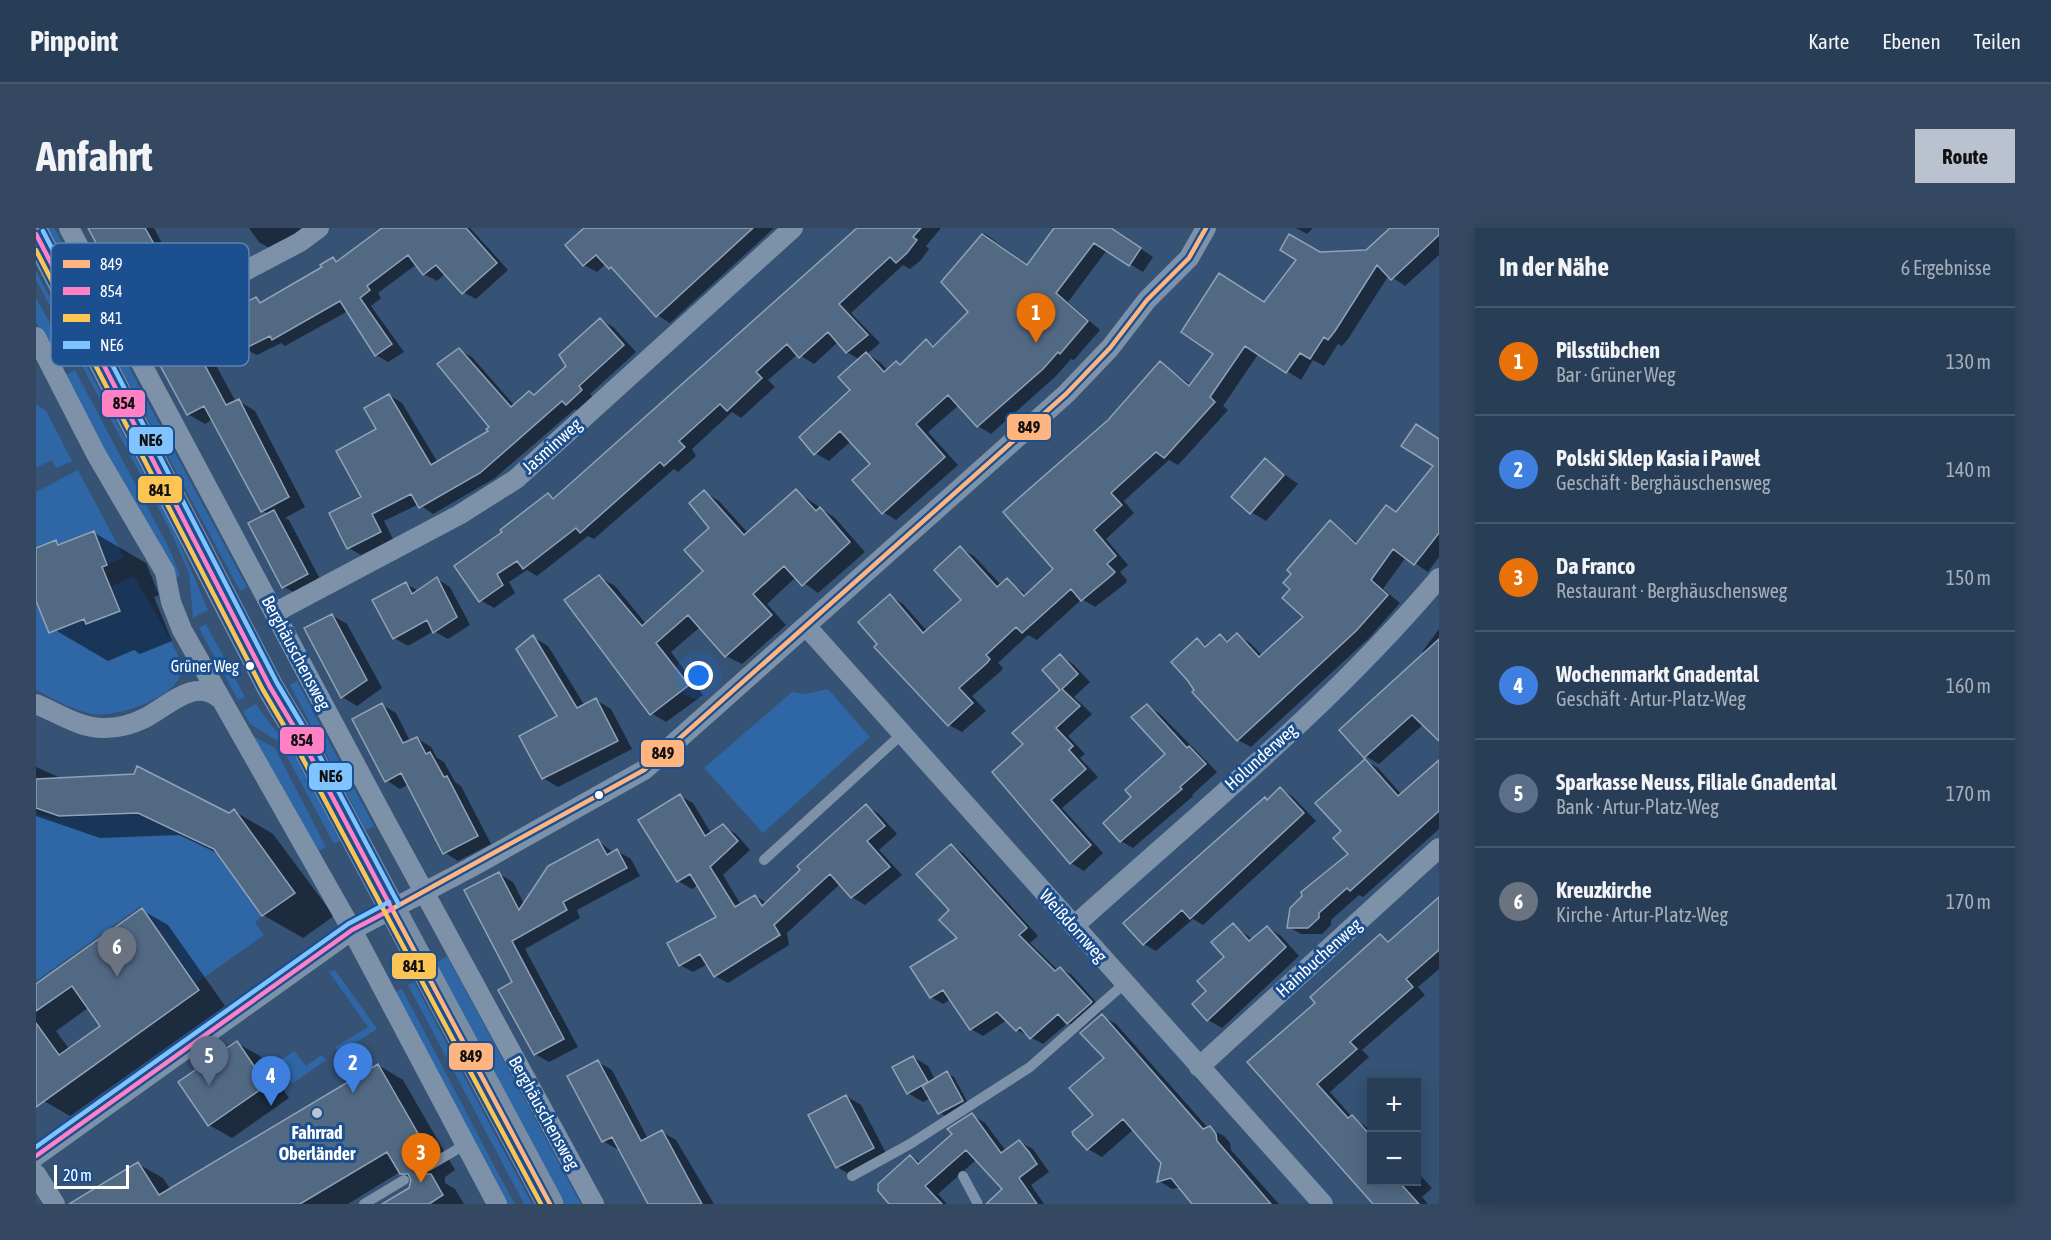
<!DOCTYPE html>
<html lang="de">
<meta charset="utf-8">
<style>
:root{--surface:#283e57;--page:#344961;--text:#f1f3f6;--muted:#a5aeba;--line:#44576d;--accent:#b9c2ce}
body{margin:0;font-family:"Asap Condensed",sans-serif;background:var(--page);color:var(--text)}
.controls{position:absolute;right:18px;bottom:18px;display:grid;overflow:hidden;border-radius:0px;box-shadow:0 3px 15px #0003}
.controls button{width:54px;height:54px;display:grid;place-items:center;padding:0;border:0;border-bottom:2px solid var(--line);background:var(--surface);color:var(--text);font:30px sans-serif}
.scale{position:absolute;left:18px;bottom:15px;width:75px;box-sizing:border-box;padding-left:6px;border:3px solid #fff;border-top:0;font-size:16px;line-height:21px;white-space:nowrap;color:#fff;-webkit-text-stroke:4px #1b4f8f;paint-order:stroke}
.you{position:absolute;left:663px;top:448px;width:21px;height:21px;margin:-15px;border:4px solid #fff;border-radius:50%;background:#1a73e8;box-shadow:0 0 0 9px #1a73e833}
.badge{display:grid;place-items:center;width:39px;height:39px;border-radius:50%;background:var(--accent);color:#fff;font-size:20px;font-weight:700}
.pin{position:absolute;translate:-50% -50px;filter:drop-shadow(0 2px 3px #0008)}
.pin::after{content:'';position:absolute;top:32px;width:21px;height:18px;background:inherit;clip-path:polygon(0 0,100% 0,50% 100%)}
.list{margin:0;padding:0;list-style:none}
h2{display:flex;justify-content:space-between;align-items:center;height:78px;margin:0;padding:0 24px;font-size:26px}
h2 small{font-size:20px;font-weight:400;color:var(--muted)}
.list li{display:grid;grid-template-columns:39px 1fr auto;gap:18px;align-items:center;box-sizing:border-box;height:108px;padding:0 24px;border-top:2px solid var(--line)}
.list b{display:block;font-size:22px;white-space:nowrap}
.list p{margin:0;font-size:20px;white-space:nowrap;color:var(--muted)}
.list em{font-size:20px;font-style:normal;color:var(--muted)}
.map{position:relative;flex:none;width:1403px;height:976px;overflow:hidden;border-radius:0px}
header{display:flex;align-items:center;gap:36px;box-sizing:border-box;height:84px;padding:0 30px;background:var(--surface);border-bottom:2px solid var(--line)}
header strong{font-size:28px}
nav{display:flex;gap:33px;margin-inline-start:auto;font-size:21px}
.intro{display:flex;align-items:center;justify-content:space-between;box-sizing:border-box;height:144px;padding:0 36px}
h1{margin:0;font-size:42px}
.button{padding:15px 27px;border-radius:0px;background:var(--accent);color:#111;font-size:21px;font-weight:700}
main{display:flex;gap:36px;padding:0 36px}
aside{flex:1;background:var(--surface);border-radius:0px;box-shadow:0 3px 15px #0003}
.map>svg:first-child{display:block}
.green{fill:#2f66a5}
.shadow{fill:#0007;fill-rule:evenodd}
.building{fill:#526984;stroke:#92a2b6;stroke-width:1.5}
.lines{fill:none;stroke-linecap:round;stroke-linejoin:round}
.service{stroke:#7d92a8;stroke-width:10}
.minor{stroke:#7d92a8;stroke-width:20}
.secondary{stroke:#798da4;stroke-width:27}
.bus-1-casing{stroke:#1b4f8f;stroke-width:9}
.bus-2-casing{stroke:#1b4f8f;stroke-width:9}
.bus-3-casing{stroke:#1b4f8f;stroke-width:9}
.bus-4-casing{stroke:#1b4f8f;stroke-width:9}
.bus-1{stroke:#ffb580;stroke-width:4.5}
.bus-2{stroke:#ff80c5;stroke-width:4.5}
.bus-3{stroke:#fcc553;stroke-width:4.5}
.bus-4{stroke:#80c4ff;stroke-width:4.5}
.bus-dot{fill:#fff;stroke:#1b4f8f;stroke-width:2}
.poi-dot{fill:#b9c2ce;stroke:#1b4f8f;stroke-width:2}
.labels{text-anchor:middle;stroke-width:6;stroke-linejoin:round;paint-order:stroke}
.bus-label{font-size:16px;fill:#fff;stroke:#1b4f8f;text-anchor:end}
.street-label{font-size:18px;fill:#fff;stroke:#1b4f8f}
.poi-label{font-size:18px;font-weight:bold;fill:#fff;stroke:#1b4f8f}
.key{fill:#1b4f8f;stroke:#5f84b1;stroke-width:1.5}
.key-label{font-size:16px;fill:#fff}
.line-badge{stroke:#1b4f8f;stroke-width:2}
.pale-badge-label{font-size:16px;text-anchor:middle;font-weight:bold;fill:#111}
</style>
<header>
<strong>Pinpoint</strong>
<nav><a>Karte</a><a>Ebenen</a><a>Teilen</a></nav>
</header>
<div class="intro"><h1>Anfahrt</h1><a class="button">Route</a></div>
<main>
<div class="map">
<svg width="1403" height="976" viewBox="0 0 1403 976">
<rect width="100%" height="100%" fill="#365274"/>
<path class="green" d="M10,0H18L21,5L211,359L204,363Z
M0,43L138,302L172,382L157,390L153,345L134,302L0,52Z
M0,69L32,129L22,133L0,94Z
M39,142L135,324L144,348L137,351L28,148Z
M0,176L10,183L36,233L20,240L16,232L0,240Z
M42,242L88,329L71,337L57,303L22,317L20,312L0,320V264Z
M98,348C107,364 144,425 146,438C149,468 79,491 56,486C37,482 17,471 0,462V373L13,405L48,391L50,396L83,383L74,359Z
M170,396L209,469L202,472L163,400Z
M261,453L338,598L330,602L254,457Z
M792,461L834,509L727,605L668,540L756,464L770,466Z
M220,476C230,491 241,503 251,517C273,545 287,582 304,613L298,616L243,514L214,496L207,483Z
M217,508L239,520L290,619L282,624Z
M0,585L16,590L102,586L178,622L226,688L219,694L228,707L160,755L105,678L0,753Z
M411,728L545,976H528L400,735Z
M299,742L341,801L303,825L299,819L332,799L293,744Z
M378,754L496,976H488L372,757Z
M366,761L464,949L479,976H470L358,765Z
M258,823L270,838L286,827L290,832L256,856L241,835Z"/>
<path class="shadow" d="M54,0H118L147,55L131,64L133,68L107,82L94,75Z
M213,0H265L266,2L237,22L223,14Z
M348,0H434L472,42L440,71L427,64L410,45L401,53L388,46L381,36L342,65L345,70L335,78L368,124L352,134L340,127L312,83L249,118L245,115L221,127L203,118L221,73L226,76L288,40L297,31L302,34Z
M550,0H738L634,95L621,87L584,46L570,36L561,44L548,37Z
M823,0H905L890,18L893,21L885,32L874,41L867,37L815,85L844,115L831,126L844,134L852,143L861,135L866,138L890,113L900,119L935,84L907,54L948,5L992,37L1020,0H1074L1117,29L1107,44L1071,22L1032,74L1064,102L1038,132L1035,131L1020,148L955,206L942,198L923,177L892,204L922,237L860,292L847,284L836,236L815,213L793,233L779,225L816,162L824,132L811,124L802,114L778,136L762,126L732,152L739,159L705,190L696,184L656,221L660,228L642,244L638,241L558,311L552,308L501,348L491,342L473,354L479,365L458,380L444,372L468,304L513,267L520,271Z
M1260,0H1277L1271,6Z
M1356,0H1403V27L1369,58L1353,47L1312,111L1306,118L1302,116L1288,138L1277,132L1265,152L1223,125L1187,178L1192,182L1144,235L1142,237L1133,232L1088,273L1098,285L1070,311L1092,337L1084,344L1091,352L1090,355L1059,379L1046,371L1001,412L992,407L962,435L967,440L965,443L936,468L950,483L926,504L913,497L843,416L854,368L867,376L891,403L928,373L924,320L938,328L965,357L971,352L991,367L1019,342L1073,193L1125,135L1155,157L1229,76L1284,25L1331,23Z
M564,92L577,99L600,124L554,166L558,170L543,183L539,181L459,250L397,286L383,276L348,293L357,311L325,327L313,320L353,167L366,175L402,235L455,204L423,122L436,129L478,177L499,168L532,139Z
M148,100L165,110L200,174L203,173L219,183L269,279L249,290L253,292L286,355L263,367L248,359L233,286L227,283L177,191L169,196L152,186Z
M1403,212V329L1392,344L1370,329L1347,361L1364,375L1333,410L1215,519L1202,512L1161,412L1172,418L1184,408L1194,413L1201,407L1214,415L1227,428L1270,389L1256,361L1294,294L1322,315L1362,285L1399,237Z
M1229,232L1262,256L1230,293L1215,284Z
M760,263L799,290L829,324L782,365L760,349L731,376L750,397L706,436L690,428L664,399L635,424L667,467L630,494L615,485L563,349L579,358L610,396L669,343L675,300L668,264L683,273L712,305Z
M57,304L110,335L123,367L118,369L136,413L104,426L98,422L72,433L19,402L0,354V322L20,314L26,317Z
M401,351L414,359L434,397L412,411L398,403L372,418L358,410L370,356L383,363Z
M296,387L311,396L346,460L321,478L306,469Z
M1403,401V511L1388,496L1343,536L1329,528L1389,426L1386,424Z
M497,409L512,418L549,478L560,472L575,481L596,521L522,559L507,550L523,489Z
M1024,428L1037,436L1054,454L1038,469L1056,486L1032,508L1049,526L1044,530L1062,549L1026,580L1067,625L1048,643L1035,635L958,544L989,517L1027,462L1008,442Z
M346,477L360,485L374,513L381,510L395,519L401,530L408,534L419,554L425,558L455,616L422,633L408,624L373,556L364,561L350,552Z
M1111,478L1123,485L1181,544L1156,567L1157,568L1097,620L1085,613L1131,526Z
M1330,533L1342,540L1366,567L1403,547V601L1327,669L1323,667L1295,692V697L1286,706H1265L1253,699L1314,627L1307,603Z
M0,539L27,551L193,586L198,583L237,606L298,688L267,710L227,687L183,626L143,607L64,610L0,588Z
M1245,561L1257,569L1280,593L1167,697L1157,691L1120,723L1108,716Z
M644,568L657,575L675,605L687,598L700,606L714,622L687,647L705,677L719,668L732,676L830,578L843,586L861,606L843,622L866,647L829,677L816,669L804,656L751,705L753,717L692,755L679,748L672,736L657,744L644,737L682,690L662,657L656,661L642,653L604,592Z
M562,613L578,625L581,623L595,631L604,648L541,682L544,690L489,721L542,819L513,834L499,826L478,755L463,646L477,654L488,676Z
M915,618L927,625L1002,708L994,715L1022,742L1024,740L1036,747L1067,782L1044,802L1032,795L1007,816L981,802L971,792L947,808L935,801L915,771L907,776L895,769L876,739L923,710L915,682Z
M1403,671V741L1382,759L1389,767L1326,822L1333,829L1294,864L1316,889L1336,903V954H1380V943L1396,960L1386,969L1392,976H1340L1213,834L1281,775L1344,708L1355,714Z
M106,682L132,697L189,778L34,888L8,873L0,862V756ZM52,780L65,799L34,822L20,803Z
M1197,697L1217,712L1231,699L1245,708L1263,728L1186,800L1172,792L1173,763L1191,729Z
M1066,788L1080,796L1172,900L1188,908L1194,915L1195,922L1243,976H1164L1144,959L1136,961L1123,953L1127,935L1098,901L1066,929L1052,921L1070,830Z
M201,815L224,828L253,870L196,910L173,897Z
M877,829L892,838L899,852L911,845L918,849L933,877L911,889L904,885L895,870L887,874L872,865Z
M562,834L576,842L612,911L626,904L640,912L678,976H614L584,920L581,921L567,913Z
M342,837L367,852L419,942L409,949V955L419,961L428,976H349L374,961L376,951L364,944L312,976H47L102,936L127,950L135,962Z
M810,868L825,877L852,929L816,948L801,939Z
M936,887L949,895L970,923L984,914L997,921L1013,944L995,957L1008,976H961L968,961L941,931L902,966L911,976H855L840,959L874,928L886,935Z"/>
<path class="building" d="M52,0H109L136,48L120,57L122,60L93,76Z
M346,0H430L461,35L426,66L400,37L387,47L372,27L331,58L334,62L324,70L356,116L339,128L304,73L236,112L234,108L208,121L205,117L202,119L186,87L220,69L224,75L286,39L284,37L297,29L300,34Z
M548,0H717L620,89L575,39L573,41L560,27L547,38L529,17Z
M821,0H885L877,9L881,12L871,25L860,35L854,29L803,76L832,107L810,125L792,104L763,130L751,116L720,144L726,150L691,183L684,176L643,213L649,219L628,238L624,234L544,305L540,300L487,341L481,333L461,346L467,357L443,374L418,338L466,304L464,302L512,265L517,271Z
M1018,0H1075L1105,20L1093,38L1058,15L1020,65L1052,93L1024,126L1022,124L1007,141L941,199L912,167L880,196L909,229L846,286L816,252L834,236L804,203L778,227L763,209L814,162L802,149L830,124L848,144L860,133L864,137L890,111L897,119L932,84L905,54L946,6L991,37Z
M1354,0H1403V7L1355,52L1341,37L1299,103L1292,112L1288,109L1274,131L1264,125L1250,145L1209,118L1174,169L1179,174L1131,227L1128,230L1120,224L1075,265L1086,277L1058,302L1080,328L1071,336L1079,344L1076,347L1045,373L1035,361L986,405L980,399L950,427L954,431L951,435L923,460L937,475L912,498L838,419L841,416L822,394L854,366L887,405L925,372L898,342L924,318L961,359L971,350L988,368L1017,341L967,284L1072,192L1124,133L1153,158L1177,126L1145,104L1183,45L1228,74L1260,32L1244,22L1253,6L1284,24L1330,22Z
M564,90L588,117L543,158L546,162L530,177L526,173L444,245L383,280L375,266L336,286L345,304L311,321L293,285L325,269L300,223L340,201L328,180L353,166L395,237L452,203L450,201L453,199L401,136L423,120L475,179L493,163L498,167L530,138L523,127Z
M148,98L190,177L203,171L253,269L225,284L168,178L151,187L113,117Z
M1380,196L1403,211V305L1378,337L1357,321L1335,352L1352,367L1320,403L1201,513L1156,464L1158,462L1152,453L1135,434L1161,410L1169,419L1184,406L1191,414L1201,405L1223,429L1267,389L1246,370L1254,361L1247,355L1255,346L1251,342L1294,292L1320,316L1350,277L1360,284L1397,238L1365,218Z
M1229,230L1248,247L1214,286L1195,269Z
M760,261L780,283L784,279L814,314L766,358L748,338L717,366L736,387L689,429L652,387L620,415L653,457L614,487L528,372L563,347L606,398L667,343L648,322L673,300L653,275L668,262L708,307Z
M238,282L272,346L246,360L212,295Z
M58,303L71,337L66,339L84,383L50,396L48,391L13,405L0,373V320L20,312L22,317Z
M401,349L421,389L397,405L391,392L357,411L336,372L370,354L376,366Z
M296,386L331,452L305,470L268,400Z
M497,407L541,480L560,470L582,513L506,551L483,508L521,488L480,421Z
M1403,411V513L1376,487L1328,530L1303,502Z
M1024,426L1042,446L1026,461L1044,478L1020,500L1037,518L1033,522L1050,541L1015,572L1055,617L1034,636L956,544L987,516L976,505L1024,462L1006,442Z
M346,475L367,515L381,509L390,526L394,524L408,549L411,548L442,608L407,626L365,545L349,554L316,491Z
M1111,476L1151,520L1153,518L1170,536L1144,559L1146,561L1084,614L1067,595L1095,569L1089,562L1129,526L1095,489Z
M1329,531L1362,568L1403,532V583L1314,663L1311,660L1283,685V690L1272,700H1251L1254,680L1266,668L1265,664L1312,626L1297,610L1305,603L1279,575Z
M101,538L193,585L198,581L259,665L226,688L178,621L102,585L23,588L0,580V551L98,546Z
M1244,559L1268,585L1154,691L1146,682L1107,717L1087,695L1229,569L1231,572Z
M644,566L669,608L687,596L702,613L674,639L699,679L719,667L726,678L764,642L761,638L830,576L849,598L831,613L854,639L815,670L794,646L738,697L744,707L678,749L664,726L643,738L631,715L680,689L654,646L641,654L602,592Z
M562,611L571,627L581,621L591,640L527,674L531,682L476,713L528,811L498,827L462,762L476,754L428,662L463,644L483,682L512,638Z
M915,616L991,700L983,707L1019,743L1024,739L1056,774L1031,796L1022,786L994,811L984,799L980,803L961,784L934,802L907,762L894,770L880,748L874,739L921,710L903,692L913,682L880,646Z
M1403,669V722L1370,751L1377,759L1314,814L1321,821L1281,856L1312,890L1316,887L1335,908V954H1363L1383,976H1337L1211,834L1279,775L1274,769L1344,706L1352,714Z
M106,680L163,762L0,879V795L23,827L64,798L36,758L0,783V756Z
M1197,695L1213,713L1231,698L1250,719L1171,793L1156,776L1170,763L1161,753L1188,729L1175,714Z
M1066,786L1167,901L1174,898L1180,906L1181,913L1235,976H1156L1135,950L1121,954L1125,935L1087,891L1051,922L1037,907L1036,904L1057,887L1033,860L1068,830L1044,805Z
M201,813L231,857L172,898L142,854Z
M877,828L892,854L871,866L856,839Z
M562,832L605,913L626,902L666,976H612L576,909L566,914L531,848Z
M342,836L395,928L385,935L384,942L388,946H395L407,967L393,976H346L373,960L375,952L372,946H364L351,924L264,976H33L102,934L123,967Z
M911,843L927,873L902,886L886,858Z
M810,867L838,920L800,940L772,887Z
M936,885L965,925L983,912L993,924L1001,936L983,950L1001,976H950L966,961L930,922L889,958L906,976H853L842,963V956L874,927L882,936L916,906L911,901Z"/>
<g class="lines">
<path class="service" d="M728,632L867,505
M391,939L430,916
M816,948L874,916L994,839L1089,755
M927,948L942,976
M328,976L368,952"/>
<path class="minor" d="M33,0L350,594L558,976
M89,106L264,14L283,0
M0,109L60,226L129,344L135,374L146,402L316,702L461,976
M238,385L423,287L480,251L757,0
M770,398L1287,976
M0,476C22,485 45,501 69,500C82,500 97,496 109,490C131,479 158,449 183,470
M1038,698C1162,586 1295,478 1403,350
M1163,839L1403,620
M0,928L316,702L434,640L608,542L1030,166L1074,120L1111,72L1153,30L1170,0
M0,946L19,976"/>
<path class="secondary" d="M0,6L234,459L267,514L514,976"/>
<defs>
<path id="bus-1" d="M356,681L608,542L1030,166L1074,120L1111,72L1153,30L1170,0
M356,681L514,976"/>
<path id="bus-2" d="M0,6L234,459L267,514L356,681
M0,928L316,702L356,681"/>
<path id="bus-3" d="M0,22L227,462L260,518L505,976"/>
<path id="bus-4" d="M7,3L241,455L274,510L363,677
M0,919L312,696L353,674"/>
</defs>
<use href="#bus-1" class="bus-1-casing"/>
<use href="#bus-2" class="bus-2-casing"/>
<use href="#bus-3" class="bus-3-casing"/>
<use href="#bus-4" class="bus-4-casing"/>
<use href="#bus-1" class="bus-1"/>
<use href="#bus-2" class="bus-2"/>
<use href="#bus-3" class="bus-3"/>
<use href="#bus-4" class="bus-4"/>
</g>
<g class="bus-dot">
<circle cx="214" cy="438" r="5"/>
<circle cx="563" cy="567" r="5"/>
</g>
<circle class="poi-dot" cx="281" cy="885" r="6"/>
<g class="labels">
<g class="bus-label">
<text x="203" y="444">Grüner Weg</text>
</g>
<g class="street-label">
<text transform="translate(516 218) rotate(-42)" y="6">Jasminweg</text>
<text transform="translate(260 425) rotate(62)" y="6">Berghäuschensweg</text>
<text transform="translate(1225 529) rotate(-42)" y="6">Holunderweg</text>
<text transform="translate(1037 698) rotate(48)" y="6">Weißdornweg</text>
<text transform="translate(1283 730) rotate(-42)" y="6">Hainbuchenweg</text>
<text transform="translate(508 885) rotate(61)" y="6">Berghäuschensweg</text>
</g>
<g class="poi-label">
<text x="281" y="911">Fahrrad<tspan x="281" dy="21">Oberländer</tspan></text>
</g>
</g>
<rect x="15" y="15" width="198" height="123" rx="9" class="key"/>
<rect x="27" y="32" width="27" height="8" fill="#ffb580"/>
<rect x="27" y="59" width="27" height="8" fill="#ff80c5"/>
<rect x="27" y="86" width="27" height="8" fill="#fcc553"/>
<rect x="27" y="113" width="27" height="8" fill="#80c4ff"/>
<g class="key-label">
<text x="64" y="42">849</text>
<text x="64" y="69">854</text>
<text x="64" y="96">841</text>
<text x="64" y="123">NE6</text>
</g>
<g class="line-badge">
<rect x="65" y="161" width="45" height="29" rx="6" fill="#ff80c5"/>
<rect x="970" y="185" width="46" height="28" rx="6" fill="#ffb580"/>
<rect x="92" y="198" width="46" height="29" rx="6" fill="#80c4ff"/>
<rect x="101" y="247" width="46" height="29" rx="6" fill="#fcc553"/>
<rect x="243" y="498" width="46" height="29" rx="6" fill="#ff80c5"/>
<rect x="604" y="511" width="45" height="29" rx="6" fill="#ffb580"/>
<rect x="272" y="534" width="45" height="29" rx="6" fill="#80c4ff"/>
<rect x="355" y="724" width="46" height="28" rx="6" fill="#fcc553"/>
<rect x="412" y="814" width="46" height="29" rx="6" fill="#ffb580"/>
</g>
<g class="pale-badge-label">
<text x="88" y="181">854</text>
<text x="993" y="205">849</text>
<text x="115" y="218">NE6</text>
<text x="124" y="268">841</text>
<text x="266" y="518">854</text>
<text x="627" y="531">849</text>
<text x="295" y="554">NE6</text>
<text x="378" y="744">841</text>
<text x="435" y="834">849</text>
</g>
</svg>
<div class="controls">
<button>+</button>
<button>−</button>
</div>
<div class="scale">20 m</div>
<div class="you"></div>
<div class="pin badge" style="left:1000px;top:115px;background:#e8710a">1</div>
<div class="pin badge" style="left:317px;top:865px;background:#3f7fe0">2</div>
<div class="pin badge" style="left:385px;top:955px;background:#e8710a">3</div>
<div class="pin badge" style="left:235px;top:878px;background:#3f7fe0">4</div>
<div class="pin badge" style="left:173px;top:858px;background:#5c6f8a">5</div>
<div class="pin badge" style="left:81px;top:749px;background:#6b7280">6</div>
</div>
<aside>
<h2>In der Nähe<small>6 Ergebnisse</small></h2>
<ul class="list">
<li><span class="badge" style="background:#e8710a">1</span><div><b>Pilsstübchen</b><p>Bar · Grüner Weg</p></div><em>130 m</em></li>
<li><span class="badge" style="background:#3f7fe0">2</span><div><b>Polski Sklep Kasia i Paweł</b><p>Geschäft · Berghäuschensweg</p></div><em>140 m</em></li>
<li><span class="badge" style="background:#e8710a">3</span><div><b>Da Franco</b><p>Restaurant · Berghäuschensweg</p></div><em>150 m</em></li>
<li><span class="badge" style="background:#3f7fe0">4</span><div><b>Wochenmarkt Gnadental</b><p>Geschäft · Artur-Platz-Weg</p></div><em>160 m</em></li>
<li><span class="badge" style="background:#5c6f8a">5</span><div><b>Sparkasse Neuss, Filiale Gnadental</b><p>Bank · Artur-Platz-Weg</p></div><em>170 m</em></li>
<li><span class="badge" style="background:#6b7280">6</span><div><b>Kreuzkirche</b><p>Kirche · Artur-Platz-Weg</p></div><em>170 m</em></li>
</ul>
</aside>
</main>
